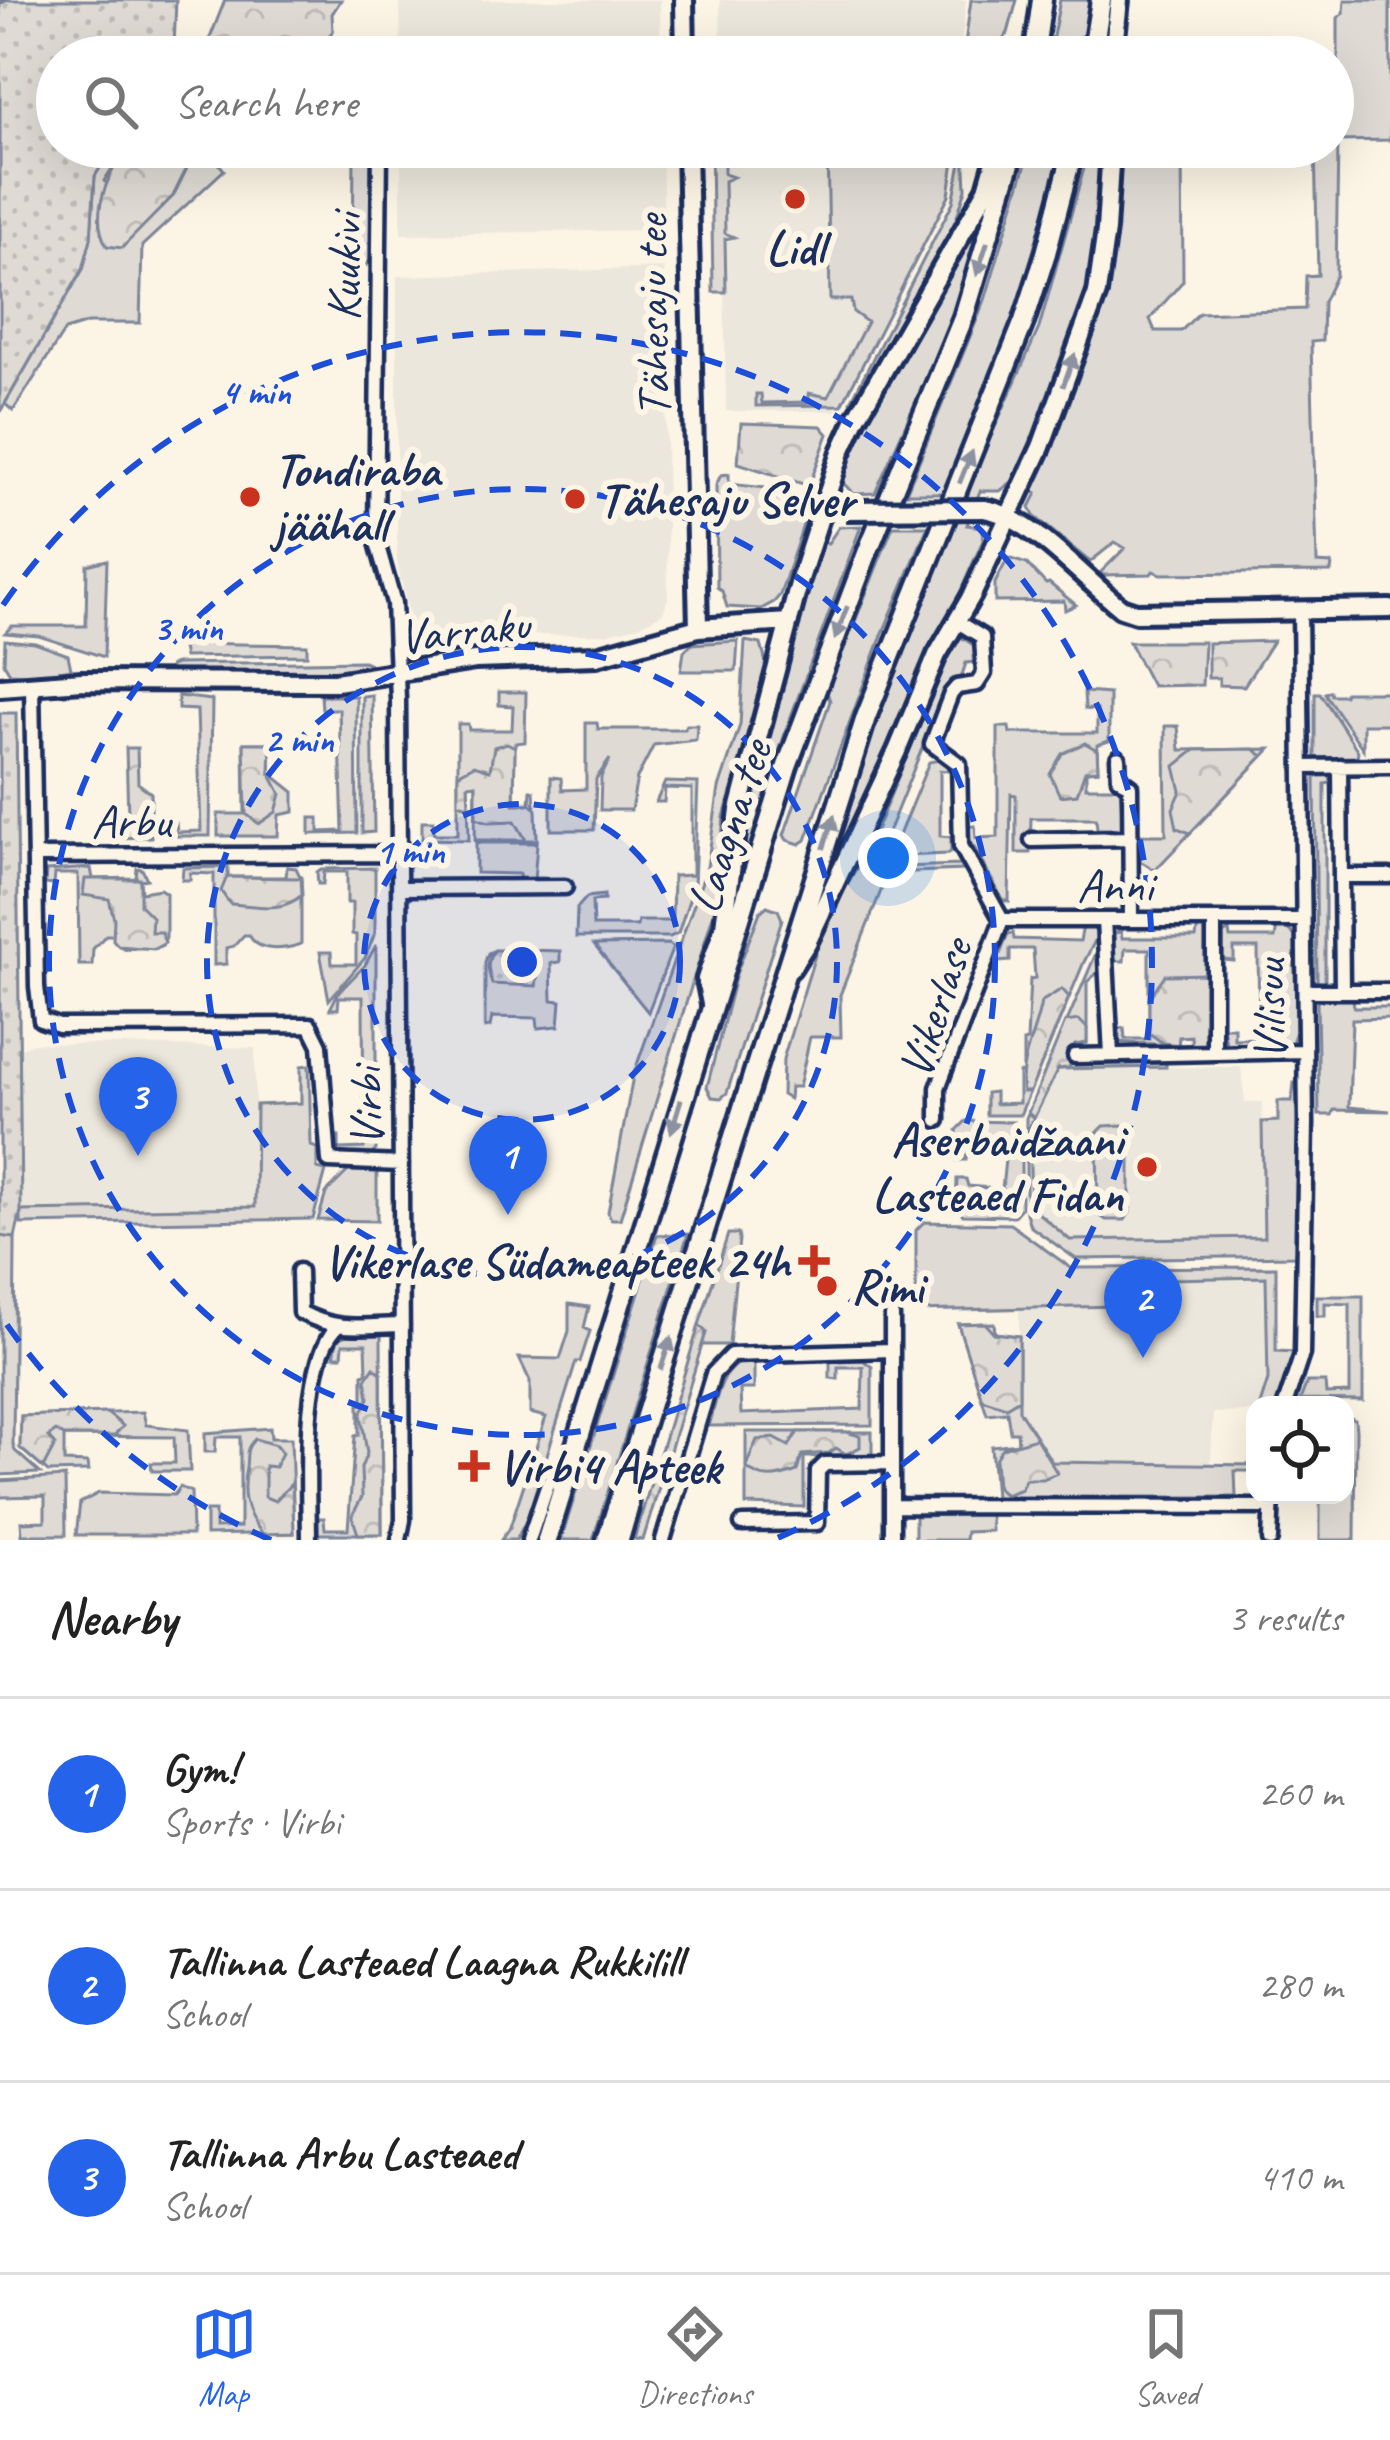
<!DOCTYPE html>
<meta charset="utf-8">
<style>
:root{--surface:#fff;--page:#f6f6f6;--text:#222;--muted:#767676;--line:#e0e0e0;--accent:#2563eb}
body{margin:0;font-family:Caveat,sans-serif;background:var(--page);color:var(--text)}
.controls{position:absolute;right:36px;bottom:36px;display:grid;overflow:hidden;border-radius:24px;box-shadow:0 12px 48px #0002}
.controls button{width:108px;height:108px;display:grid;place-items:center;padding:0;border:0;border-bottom:3px solid var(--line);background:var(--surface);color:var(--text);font:60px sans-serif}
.you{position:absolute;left:888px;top:858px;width:42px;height:42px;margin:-30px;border:9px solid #fff;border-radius:50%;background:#1a73e8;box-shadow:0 0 0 18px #1a73e833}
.badge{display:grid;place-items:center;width:78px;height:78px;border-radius:50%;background:var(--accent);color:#fff;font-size:39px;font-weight:700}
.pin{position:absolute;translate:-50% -99px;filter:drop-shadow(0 3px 6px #0008)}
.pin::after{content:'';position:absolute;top:63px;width:42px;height:36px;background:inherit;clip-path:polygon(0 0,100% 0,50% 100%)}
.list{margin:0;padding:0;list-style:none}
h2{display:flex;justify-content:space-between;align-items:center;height:156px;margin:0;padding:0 48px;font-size:51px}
h2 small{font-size:39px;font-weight:400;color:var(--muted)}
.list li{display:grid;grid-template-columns:78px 1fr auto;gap:36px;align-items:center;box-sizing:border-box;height:192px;padding:0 48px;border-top:3px solid var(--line)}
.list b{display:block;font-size:45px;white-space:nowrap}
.list p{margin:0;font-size:39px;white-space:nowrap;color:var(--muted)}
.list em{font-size:39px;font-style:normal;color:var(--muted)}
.icon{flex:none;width:66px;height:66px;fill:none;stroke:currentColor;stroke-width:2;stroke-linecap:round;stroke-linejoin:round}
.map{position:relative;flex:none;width:1390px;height:1540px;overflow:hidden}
.search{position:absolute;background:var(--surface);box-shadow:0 12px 48px #0002;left:36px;right:36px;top:36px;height:132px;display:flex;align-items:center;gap:30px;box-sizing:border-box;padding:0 42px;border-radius:66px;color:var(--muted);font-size:45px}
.sheet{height:732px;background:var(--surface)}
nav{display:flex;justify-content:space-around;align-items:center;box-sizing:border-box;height:168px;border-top:3px solid var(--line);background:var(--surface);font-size:33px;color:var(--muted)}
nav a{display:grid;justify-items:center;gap:6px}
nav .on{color:var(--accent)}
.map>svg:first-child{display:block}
.built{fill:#ece7dc}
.grass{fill:#dfdbd4;stroke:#7d8599;stroke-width:3}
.forest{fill:url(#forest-crowns);stroke:#7d8599;stroke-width:3}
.park{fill:url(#park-dots);stroke:#7d8599;stroke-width:3}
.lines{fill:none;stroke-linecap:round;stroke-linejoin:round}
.stream{stroke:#767f94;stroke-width:4.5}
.street-casing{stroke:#1b2f5e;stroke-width:21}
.secondary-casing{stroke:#1b2f5e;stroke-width:26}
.primary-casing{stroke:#1b2f5e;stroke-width:27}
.street{stroke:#fcf5e5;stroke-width:12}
.secondary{stroke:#fcf5e5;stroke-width:16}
.primary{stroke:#fcf5e5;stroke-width:18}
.secondary-bridge-casing{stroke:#1b2f5e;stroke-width:26;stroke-linecap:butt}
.secondary-bridge{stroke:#fcf5e5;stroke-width:16}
.oneway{fill:#8c92a2}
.ring{fill:none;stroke:#1d4ed8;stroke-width:6;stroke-dasharray:21 15}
.poi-dot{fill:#c8321e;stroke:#fcf5e5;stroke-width:4.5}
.labels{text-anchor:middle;stroke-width:12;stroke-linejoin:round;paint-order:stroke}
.poi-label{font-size:48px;font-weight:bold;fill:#1b2f5e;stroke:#fcf5e5;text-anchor:start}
.street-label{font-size:48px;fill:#1b2f5e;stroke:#fcf5e5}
.centre{fill:#1d4ed8;stroke:#fcf5e5;stroke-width:6}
.ring-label{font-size:36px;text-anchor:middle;font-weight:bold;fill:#1d4ed8;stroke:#fcf5e5;stroke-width:12;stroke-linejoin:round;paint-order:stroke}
</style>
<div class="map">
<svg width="1390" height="1540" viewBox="0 0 1390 1540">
<defs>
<pattern id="forest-crowns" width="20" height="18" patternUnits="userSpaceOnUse" patternTransform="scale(3)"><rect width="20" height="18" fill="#dfdbd4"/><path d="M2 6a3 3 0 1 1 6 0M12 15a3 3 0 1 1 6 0" fill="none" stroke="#bfbcb8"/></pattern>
<pattern id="park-dots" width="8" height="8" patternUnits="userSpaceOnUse" patternTransform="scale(3)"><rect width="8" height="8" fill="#dfdbd4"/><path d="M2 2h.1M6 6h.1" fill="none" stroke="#bfbcb8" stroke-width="1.8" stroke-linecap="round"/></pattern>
</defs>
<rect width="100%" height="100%" fill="#fcf5e5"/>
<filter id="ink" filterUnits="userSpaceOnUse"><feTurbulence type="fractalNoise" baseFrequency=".00833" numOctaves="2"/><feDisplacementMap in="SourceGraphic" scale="24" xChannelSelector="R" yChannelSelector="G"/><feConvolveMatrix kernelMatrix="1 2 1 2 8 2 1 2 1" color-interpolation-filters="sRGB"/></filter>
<g filter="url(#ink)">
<path class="built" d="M400,0H660L661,57H401Z
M720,0H966L960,57H721Z
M401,147H662L664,230L401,234Z
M722,147H952L949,191L835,411H726Z
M664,268L668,598L663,613L639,626L605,634L414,637L397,562V276Z
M33,1043L255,1048V1207L21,1211V1048Z
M1241,1067L1245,1102H1262L1264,1237L1070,1240L1031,1208L1029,1127L1058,1068Z
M1266,1277L1268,1380L1255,1412L1213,1413L1211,1464L1052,1462L1019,1410V1306H1115L1117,1280Z"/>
<path class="grass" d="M971,0H1017L1008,33L990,57H950V52L965,44Z
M1060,0H1090L1081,57H1049Z
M1345,0H1390V140L1338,141L1336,275L1323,302L1322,341L1311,342L1317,563L1332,564L1331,572L1161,574L1153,571L1151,574L1103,575L1100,573L1125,548L1115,542L1090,562L1034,516L1030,507L1037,493L1033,491L1104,305L1117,147H1182L1183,281L1150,319L1155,331H1181L1199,313L1305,309L1306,276L1318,275L1315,147H1333V117L1338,111V18L1344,13Z
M113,147H126L104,181L150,217L173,196L193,156L190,147H206L224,170L142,246L140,323H88L65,330L13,411L5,404L83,269L91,238L95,176Z
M354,147H373L372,258L362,270H353Z
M711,147H724V174L733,177L724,181L725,233L734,237L725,239L726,292H713Z
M827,147H956L949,195L842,405L756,406V394H761L762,403L809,402V393L828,397L867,322L853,312L851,300H830Z
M1031,147H1064L1013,320L942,493H906L985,300Z
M1090,147H1104C1104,183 1102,224 1095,260C1082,325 1042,419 1013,481L1000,491H980L967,525L983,527V540L879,777L830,874L827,872L885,698L949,531L1039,328Z
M964,148L966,189L953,228L854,403L851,401L953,202Z
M989,201L945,336L875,493L854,494L840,480L848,452Z
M729,474V484L766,488L809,507L780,595L774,602L761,609L727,607L722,591L717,587L716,485L721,475Z
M861,526L786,730L738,883L748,801L823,542L828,543L839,527Z
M893,526H928L882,635L806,840L800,844L787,840L784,835L830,701L827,692Z
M1008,558L1027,564L1046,584L1049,583L1076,605L1065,610L1064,601L995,602V583Z
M107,560L104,657L39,636L5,633L12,626H86L87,565Z
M961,637L975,646L977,662L966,663L962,675L969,679L954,681L947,687L882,847L898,867L961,865L963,870L888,873L840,995L841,1037H810L799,1087H790L789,1099L782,1095L783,1059L824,926L872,840L945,663L943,657L955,638Z
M5,640L35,643L68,655L71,669L40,675L10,673L4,663Z
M738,641L736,671H681L684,651L691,644Z
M745,641L761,644L770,678L756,729L742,753L724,817L714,912L620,1219H611L608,1212L633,1076L707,867L719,788L740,725Z
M181,643L307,645V655L184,657Z
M363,661L370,664L371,670L169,675L170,666L176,664Z
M1330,691L1331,695H1344L1345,692H1390V724H1363V749L1327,697L1325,693Z
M499,692H526L525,742L515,743L514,803L530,804L531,790L534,791L537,840H475L476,784L468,785L469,840L422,839V821H433L434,834H458V724H468L469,730H512L513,706L499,705Z
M1084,692L1109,694V741L1097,745L1098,770L1086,771V787H1120L1123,829H1097L1096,818H1031L1030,853H1016V795L1011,794L1009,902L1003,900L966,833L967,826H975L976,838L998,837V727H1009L1010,733H1097V710L1085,709Z
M1315,693H1320L1358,751L1357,757L1315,758Z
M372,695L374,832L362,833V696Z
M178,696L212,700L210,836H175L167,830V823H176L177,832L201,831L197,710L178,709Z
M321,696H356L357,833L310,834V818H319V832L343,831L339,709H322Z
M586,723H597L598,729H685L686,725H697L696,740L654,745L637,778L631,810H600L601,777L610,759L596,779L594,830H551V777L561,778L562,790L586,789Z
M1165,726H1178L1180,750L1270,749L1155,870L1140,861L1142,835H1166Z
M244,743H271L270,773L294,792V812L279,815L278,836H218V814H245Z
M939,760L951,764V770L940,771V836L951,837V851L948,854L905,856L895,845L929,762Z
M1315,771L1330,773L1335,782L1325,784V984H1317Z
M665,782L698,783L694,885L678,933L670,937H576L577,908L587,897L604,895V900L592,901L593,926H637L638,921H672L673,876L692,875V789L665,788L664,802H656Z
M476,843H537L534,881L520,883L519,874L476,873Z
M228,867V877H286L287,867L296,868L301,878V944C284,950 258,953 249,935H244L234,946L226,948V964L214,965V874L190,873V880H182L183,868Z
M91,868L93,879L136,878L137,868L142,869L147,879L140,880L141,892L160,889L166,893V937L162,946L125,949L115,943L113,935H106L93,949L92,965H79L78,874H55L54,885L45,884L46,871Z
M375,868V933L365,958L329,1000L320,952H331L332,964H356V935L352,934V903H347V872H324L323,884H318L317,872L321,869Z
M767,906L778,910L782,919L727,1093L721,1098L712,1097L707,1087L736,974L760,912Z
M1198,925L1208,933L1206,1045L1192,1048L1191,1036L1179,1037L1178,1045L1113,1042L1114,1028H1124L1125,1039H1149V949H1125L1124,961H1113L1114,933L1121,932L1122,938H1196Z
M1277,925L1284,926L1295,936L1296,1031L1292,1043L1227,1048L1223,1027H1234V1039L1259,1038L1258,948H1234V961L1223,960V934L1229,931L1230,938H1275Z
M1083,926L1094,929L1098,935L1084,962L1020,1115H986V1093L995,1092V1104L1019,1103V1073L1023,1072V1042L1027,1041L1030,979L1035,978L1033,949H1010V961L997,962L1008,934L1013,933L1014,939L1080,941Z
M669,944L673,947L648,1012L594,945Z
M376,945V1150L371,1155L340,1154L334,1150L333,1137H339V1149L364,1148L363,997H339L338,1009H330L338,993L365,965Z
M495,950L489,956L536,985L538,972L529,960L528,950L560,951V962L551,963L552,1000L561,1001L559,1026L538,1028L537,1018L492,1017L490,1027L485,1028V962L488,953Z
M1097,951L1098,972L1087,982V1043L1075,1045L1074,1061L1166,1060V1067L1058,1069L1029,1127L1031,1207L1070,1240L1264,1237L1262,1122L1278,1121V1101H1292L1294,1083L1298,1084L1297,1256L1076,1259L1030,1226L1026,1213V1118Z
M1323,998H1353L1354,1007H1390V1018L1352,1019L1349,1107L1390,1111L1334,1110L1332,1115H1319L1317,1002Z
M309,1065L311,1146L317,1148V1169L326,1171L313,1219L21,1224V1211L255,1207L256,1105L301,1103V1066Z
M966,1121L1014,1122L1021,1131V1208L1014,1216L963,1215L956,1206L957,1179H966L968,1186L1002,1189L1006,1150L967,1147L966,1160H957V1130Z
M1122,1125L1130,1130V1212L1125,1220H1106L1098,1214L1097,1133L1104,1126Z
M377,1170V1221L318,1220L326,1193L348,1171Z
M924,1222L1010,1224L1071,1268L1276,1267V1351L1295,1352L1276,1405H1260L1268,1380L1266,1277L1117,1280L1116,1306L916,1311V1230Z
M688,1234L593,1540H561L657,1235Z
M728,1234H738L739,1239L729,1345H702L706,1333L699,1325Z
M0,1236L15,1238V1248L13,1445L15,1451L40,1473L0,1475Z
M1317,1296H1363V1401L1300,1400L1307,1382H1325L1326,1394L1350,1393V1304L1325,1303V1316H1317Z
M569,1304L589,1307L584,1328L590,1331L580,1362H576L527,1519L516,1540H501L510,1527L546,1417L530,1413V1381L519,1358L560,1359L569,1331Z
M994,1323L995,1333L1019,1336V1410L1052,1462L1255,1465V1471H1235L1236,1497H995L991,1446L1018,1443L1017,1432H1010L1007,1412L987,1414L958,1324Z
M345,1335H381L382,1534H318V1518H324L325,1529H348L355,1436L359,1435V1405L363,1404V1374L367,1373L366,1344H343L342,1356H334L337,1341Z
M754,1358V1389H740L741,1414L862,1409L863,1367H838V1379L830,1378V1361L863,1360L872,1367V1425L709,1426C718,1397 719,1363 754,1358Z
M143,1412L146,1425L188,1430L190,1471H152L151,1463H175L174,1437L64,1436V1462L87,1463L88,1471L48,1472L20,1448L21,1416Z
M1345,1415L1355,1420L1356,1430L1355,1540H1320V1495H1345Z
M270,1428L271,1438H291L294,1533L206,1535V1511H215V1528L240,1527V1437H216L215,1452H205V1433Z
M746,1432H872V1457H804V1507L746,1505Z
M65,1477L66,1535H22L21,1522L45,1521V1496L0,1497V1481Z
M180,1487L191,1492L192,1535H76L80,1503L99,1493L174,1495Z
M990,1514L991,1531L966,1532L965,1540H915V1516Z"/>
<path class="forest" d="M225,0H341L332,14L333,31L311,57H196L210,38Z
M126,147H190L193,156L173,196L122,248L107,246C88,215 108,175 126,147Z
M741,423L821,426L828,434L809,486L738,463Z
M1273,641L1244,686L1219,685V678H1208V643Z
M1129,642H1204L1202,685L1152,686Z
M244,743H271L270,773L281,794L276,812L259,824L246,814Z
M507,743L515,747L514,804H531L536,809L537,840H526L515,821L489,822L476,818V784L468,785L469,806L458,803V774L474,765L490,770L494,747Z
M1085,743L1097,750L1098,770L1085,771L1077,794L1060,796L1050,774L1062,754Z
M126,748H137L138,783L151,793V837L114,838V819L128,817Z
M1254,749L1263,756L1190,833L1177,828L1173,809L1181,791L1175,766L1195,750Z
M227,877L301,878L302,895C280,914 256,905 230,904L221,891Z
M85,879H140V905L152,917L151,932H161L165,943L154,949L119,946L113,940L114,919L109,899L83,895Z
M1208,974L1206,1045L1192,1048L1191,1036L1179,1037L1178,1045L1163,1043L1149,1033V998L1165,975Z
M1062,989L1069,997L1030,1092H1023C1018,1061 1036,1033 1041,1002Z
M1079,1020L1087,1028V1043L1075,1045L1073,1062L1068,1068L1058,1069L1034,1118L1028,1113L1065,1022Z
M985,1323L994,1333L1019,1336V1399L1006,1407L982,1399L958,1324Z
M699,1325L706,1332L643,1540L634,1539Z
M374,1367L381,1373L382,1534H358L352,1516L362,1497L361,1468L367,1453L361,1414L369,1398L366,1379Z
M107,1413L123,1426L114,1436H64L56,1431L48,1437L55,1445L43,1468L20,1448L21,1416Z
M798,1432H846L860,1436V1447L846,1454L836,1448L829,1453L802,1455L797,1471C779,1478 761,1482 746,1467L757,1440L774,1438L789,1446Z
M1036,1438L1057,1473L1043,1479H1025L1021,1489L1005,1495L997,1488L995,1459L1002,1448Z
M255,1439L276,1445L282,1453L275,1467L265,1466V1497L275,1501L292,1483L294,1533L263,1534C244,1512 241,1495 246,1467C248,1453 244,1450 255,1439Z"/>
<path class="park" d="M0,0H176L174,47L168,57H57V147H113L95,176L91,238L83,269L0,412Z
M0,713H16L21,1211L15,1238L0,1236Z
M495,950H528L529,960L538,972L536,986L492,984C488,971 485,961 495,950Z"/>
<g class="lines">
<path class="stream" d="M0,3L6,0"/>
<defs>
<path id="street" d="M380,147L376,539L394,603L398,699L403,1520L399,1540
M956,621L982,637L984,673L977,684L957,687L951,694L932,744L959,764L961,846L1002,920
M32,683L37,987L41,1020L59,1026L310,1025L320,1045L329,1161L401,1164
M1118,758L1119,778L1130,786L1131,919
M1340,766L1342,991
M1302,767L1390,766
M1032,840L1131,838
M35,856L400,854
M1341,876H1390
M401,888L565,887
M1002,920H1302
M1104,920L1111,1055
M1214,920V1053
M1305,991H1390
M1075,1056L1305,1051
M938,1120V1088L1002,920
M299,1271L300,1312C338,1332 361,1326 402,1325
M892,1316V1540
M1285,1405L1302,1354L1306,1123L1300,610
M892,1506L1272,1507
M742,1524L817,1523L818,1471L825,1464L892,1463
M309,1540C309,1488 300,1367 336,1328
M529,1540L548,1484L568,1458
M622,1540L631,1509V1482
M663,1540L713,1374L731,1355L892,1350
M1270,1540L1272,1495"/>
<path id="secondary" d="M684,0L685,57
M1113,57L1119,0
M687,147L698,628
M984,509C1029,515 1084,579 1121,608L1136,613L1390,609
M0,687L82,681L336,682L475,660L597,656L698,628L789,622
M791,968L807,943L897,751L937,655L972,595L1041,447L1097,293L1106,230L1111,147
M711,1004L706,979L724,926L739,810L801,576L841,452L856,419L987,189L999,147"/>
<path id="primary" d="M1034,57L1042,0
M1092,57L1101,0
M547,1540L787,766L869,548L964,316L1015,147
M607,1540L866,717L1024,321L1046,253L1074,147"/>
</defs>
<use href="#street" class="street-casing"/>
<use href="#secondary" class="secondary-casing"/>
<use href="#primary" class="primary-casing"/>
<use href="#street" class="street"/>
<use href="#secondary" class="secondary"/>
<use href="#primary" class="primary"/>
<defs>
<path id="secondary-bridge" d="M846,510L984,509"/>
</defs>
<use href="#secondary-bridge" class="secondary-bridge-casing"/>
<use href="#secondary-bridge" class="secondary-bridge"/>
</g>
<defs><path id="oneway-solid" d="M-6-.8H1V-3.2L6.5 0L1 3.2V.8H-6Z" transform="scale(3)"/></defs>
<g class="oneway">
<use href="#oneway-solid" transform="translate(982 259) rotate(108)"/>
<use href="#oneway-solid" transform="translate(1069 370) rotate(-70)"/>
<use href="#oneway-solid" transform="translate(966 467) rotate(-68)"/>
<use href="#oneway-solid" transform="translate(841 623) rotate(111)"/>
<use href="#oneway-solid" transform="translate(829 832) rotate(-72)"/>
<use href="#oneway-solid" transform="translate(676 1116) rotate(107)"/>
<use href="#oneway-solid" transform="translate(666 1353) rotate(-72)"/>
</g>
</g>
<circle cx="522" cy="962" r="158" fill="#1d4ed8" fill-opacity=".12"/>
<g class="ring">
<circle cx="522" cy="962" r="158"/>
<circle cx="522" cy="962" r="315"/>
<circle cx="522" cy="962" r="473"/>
<path d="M271 1540A630 630 0 0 1 3 1319M3 605A630 630 0 1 1 773 1540"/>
</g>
<g class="poi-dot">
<circle cx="795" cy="199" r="12"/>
<circle cx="250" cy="497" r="12"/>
<circle cx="575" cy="499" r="12"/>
<circle cx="1147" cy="1167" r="12"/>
<path d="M808 1243h12v12h12v12h-12v12h-12v-12h-12v-12h12z"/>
<circle cx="827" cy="1286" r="12"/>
<path d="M468 1448h12v12h12v12h-12v12h-12v-12h-12v-12h12z"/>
</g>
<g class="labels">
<g class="poi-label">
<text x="795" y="264" text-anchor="middle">Lidl</text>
<text x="274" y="486">Tondiraba<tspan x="274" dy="55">jäähall</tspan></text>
<text x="599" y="516">Tähesaju Selver</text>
<text x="1123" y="1156" text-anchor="end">Aserbaidžaani<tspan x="1123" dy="55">Lasteaed Fidan</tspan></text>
<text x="790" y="1278" text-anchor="end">Vikerlase Südameapteek 24h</text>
<text x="851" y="1303">Rimi</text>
<text x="498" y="1483">Virbi4 Apteek</text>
</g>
<g class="street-label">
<text transform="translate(343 267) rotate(-89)" y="17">Kuukivi</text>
<text transform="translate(651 316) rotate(-91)" y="17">Tähesaju tee</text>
<text transform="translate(464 629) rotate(-6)" y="17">Varraku</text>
<text x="131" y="837">Arbu</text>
<text transform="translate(728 826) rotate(-72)" y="17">Laagna tee</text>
<text x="1115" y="901">Anni</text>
<text transform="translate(934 1008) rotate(-72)" y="17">Vikerlase</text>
<text transform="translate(1268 1010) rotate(-91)" y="17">Vilisuu</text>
<text transform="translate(365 1107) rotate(-90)" y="17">Virbi</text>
</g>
</g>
<circle cx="522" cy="962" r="18" class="centre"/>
<g class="ring-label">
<text x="256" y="404">4 min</text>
<text x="188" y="640">3 min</text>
<text x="299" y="752">2 min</text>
<text x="410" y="863">1 min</text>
</g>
</svg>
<div class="controls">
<button><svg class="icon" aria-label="locate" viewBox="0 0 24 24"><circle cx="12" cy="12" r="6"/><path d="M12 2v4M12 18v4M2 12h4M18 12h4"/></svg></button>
</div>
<div class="you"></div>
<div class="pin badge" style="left:508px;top:1215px">1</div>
<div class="pin badge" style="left:1143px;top:1358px">2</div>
<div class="pin badge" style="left:138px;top:1156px">3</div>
<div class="search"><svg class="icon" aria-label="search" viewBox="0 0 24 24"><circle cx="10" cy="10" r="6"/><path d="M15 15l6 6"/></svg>Search here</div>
</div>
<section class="sheet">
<h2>Nearby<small>3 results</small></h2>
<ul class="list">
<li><span class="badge">1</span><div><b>Gym!</b><p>Sports · Virbi</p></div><em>260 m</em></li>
<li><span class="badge">2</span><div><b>Tallinna Lasteaed Laagna Rukkilill</b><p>School</p></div><em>280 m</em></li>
<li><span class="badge">3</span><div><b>Tallinna Arbu Lasteaed</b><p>School</p></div><em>410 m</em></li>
</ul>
</section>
<nav>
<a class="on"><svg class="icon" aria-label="map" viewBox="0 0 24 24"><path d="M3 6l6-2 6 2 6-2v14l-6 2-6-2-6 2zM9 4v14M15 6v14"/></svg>Map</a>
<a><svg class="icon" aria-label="directions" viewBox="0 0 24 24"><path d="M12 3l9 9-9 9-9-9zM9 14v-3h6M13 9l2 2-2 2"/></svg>Directions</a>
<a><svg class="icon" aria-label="saved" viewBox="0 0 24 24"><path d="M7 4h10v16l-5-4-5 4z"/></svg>Saved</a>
</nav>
